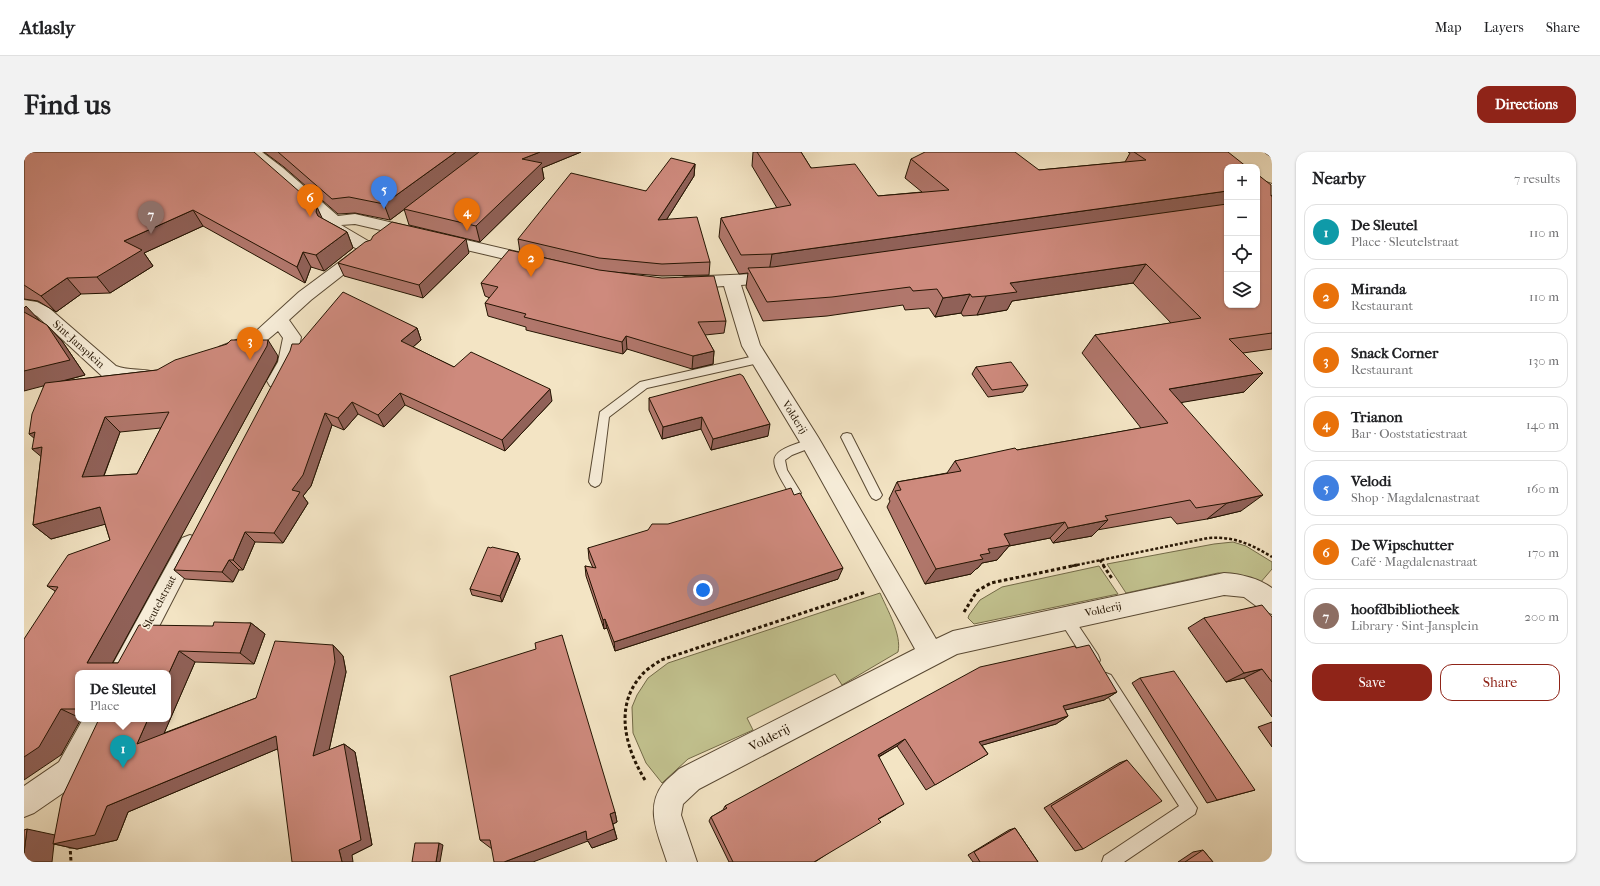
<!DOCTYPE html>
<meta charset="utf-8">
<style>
:root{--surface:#fff;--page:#f2f2f2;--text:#202124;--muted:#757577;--line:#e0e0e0;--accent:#8f2418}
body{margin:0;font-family:"IM FELL French Canon",serif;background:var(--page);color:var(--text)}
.controls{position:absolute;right:12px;top:12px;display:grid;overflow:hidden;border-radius:8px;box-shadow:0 1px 3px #0004}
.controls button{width:36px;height:36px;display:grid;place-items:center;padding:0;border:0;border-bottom:1px solid var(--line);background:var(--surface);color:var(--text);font:20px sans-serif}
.you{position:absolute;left:679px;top:438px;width:14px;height:14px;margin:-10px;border:3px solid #fff;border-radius:50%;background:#1a73e8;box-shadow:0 0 0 6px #1a73e833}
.badge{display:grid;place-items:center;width:26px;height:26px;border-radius:50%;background:var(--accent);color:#fff;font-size:13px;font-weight:700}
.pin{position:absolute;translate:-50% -33px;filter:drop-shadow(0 1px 2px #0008)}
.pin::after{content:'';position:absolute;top:21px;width:14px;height:12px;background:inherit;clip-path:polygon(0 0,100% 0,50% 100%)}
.popup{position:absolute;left:51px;top:518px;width:96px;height:52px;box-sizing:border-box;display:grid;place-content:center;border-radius:8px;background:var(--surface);filter:drop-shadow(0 1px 3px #0005);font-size:13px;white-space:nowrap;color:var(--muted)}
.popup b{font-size:15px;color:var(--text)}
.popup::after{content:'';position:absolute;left:50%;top:100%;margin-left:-8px;border:8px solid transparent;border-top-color:var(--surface)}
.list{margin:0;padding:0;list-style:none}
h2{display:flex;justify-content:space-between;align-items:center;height:52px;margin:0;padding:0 16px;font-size:17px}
h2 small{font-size:13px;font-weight:400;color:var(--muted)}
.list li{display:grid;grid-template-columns:26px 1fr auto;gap:12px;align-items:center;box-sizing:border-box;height:56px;margin:0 8px 8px;padding:0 8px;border:1px solid var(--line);border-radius:12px}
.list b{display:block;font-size:15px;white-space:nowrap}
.list p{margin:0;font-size:13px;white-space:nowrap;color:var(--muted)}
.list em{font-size:13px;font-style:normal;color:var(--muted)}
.actions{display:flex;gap:8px;padding:12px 16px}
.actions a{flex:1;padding:9px 0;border:1px solid var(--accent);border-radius:12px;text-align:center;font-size:14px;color:var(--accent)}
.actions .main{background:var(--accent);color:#fff}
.icon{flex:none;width:22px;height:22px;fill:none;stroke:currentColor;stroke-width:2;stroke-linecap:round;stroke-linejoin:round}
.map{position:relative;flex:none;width:1248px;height:710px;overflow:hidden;border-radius:12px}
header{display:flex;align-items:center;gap:24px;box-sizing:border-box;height:56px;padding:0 20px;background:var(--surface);border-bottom:1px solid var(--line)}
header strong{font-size:19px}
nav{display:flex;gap:22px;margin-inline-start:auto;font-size:14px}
.intro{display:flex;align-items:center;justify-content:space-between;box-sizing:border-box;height:96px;padding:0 24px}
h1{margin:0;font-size:28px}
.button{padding:10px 18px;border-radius:12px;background:var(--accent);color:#fff;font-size:14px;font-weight:700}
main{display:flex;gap:24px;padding:0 24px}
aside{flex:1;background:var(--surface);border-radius:12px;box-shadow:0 1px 3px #0004}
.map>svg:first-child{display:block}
.green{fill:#c2c28f;stroke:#736b48}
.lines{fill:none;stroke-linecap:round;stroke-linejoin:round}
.lane-casing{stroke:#584832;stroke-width:2}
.street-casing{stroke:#584832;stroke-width:2}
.path-far1{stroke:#241402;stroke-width:2.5;stroke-dasharray:3 2;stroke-linecap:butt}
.path{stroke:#241402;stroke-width:3;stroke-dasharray:3.5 2.5;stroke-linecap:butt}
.lane{fill:#f7edd9;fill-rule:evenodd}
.street{fill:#f7edd9;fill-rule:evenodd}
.wall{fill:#b1776c;stroke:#241402;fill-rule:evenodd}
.shaded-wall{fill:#906158;stroke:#241402}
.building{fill:#ce8a7d;stroke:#241402;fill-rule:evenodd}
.labels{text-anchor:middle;stroke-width:3.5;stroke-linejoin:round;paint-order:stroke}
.street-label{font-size:11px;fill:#241402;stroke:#f7edd9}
.near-street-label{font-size:13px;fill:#241402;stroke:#f7edd9}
</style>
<header>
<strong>Atlasly</strong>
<nav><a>Map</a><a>Layers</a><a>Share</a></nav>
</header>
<div class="intro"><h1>Find us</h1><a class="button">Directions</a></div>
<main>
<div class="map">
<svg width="1248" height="710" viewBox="0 0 1248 710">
<rect width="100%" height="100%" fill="#f3e4c4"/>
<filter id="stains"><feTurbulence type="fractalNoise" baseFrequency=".005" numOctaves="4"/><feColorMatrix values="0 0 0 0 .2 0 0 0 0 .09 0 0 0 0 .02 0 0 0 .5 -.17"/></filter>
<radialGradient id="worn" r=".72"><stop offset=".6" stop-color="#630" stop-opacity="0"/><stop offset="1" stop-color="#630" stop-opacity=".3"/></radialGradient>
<path class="green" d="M1209,390L1222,394L1248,410V417L1236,431L1210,422L1194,421L1102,441L1083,412L1190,392Z
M1075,414L1094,442L950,472L944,466L945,463L956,448L978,435Z
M856,441C863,457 878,483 874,500L818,533L811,522L723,566L729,578L664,607L638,631L622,611L609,581L608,555L613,543L624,526L644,511Z"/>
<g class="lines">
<defs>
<path id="lane" d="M735,203L739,204L740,207L739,210L623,236L585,265L577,330L575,333L571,335L567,333L565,330L576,260L616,230Z
M823,281L827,282L858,343L856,346L852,348L848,346L846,343L817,285L819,282Z
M787,287L791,288L793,291L791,294L768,303L761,308L763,318L777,341L775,344L771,346L767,344C743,305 741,301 787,287Z
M1041,459L1046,461L1074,503L1076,508L1074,513L1069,515L1064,513L1036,469L1034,465L1036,461Z
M1082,521L1087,523L1173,656L1171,662L1100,710H1078L1080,704L1155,654L1077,533L1075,528L1077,523Z"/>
<path id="street" d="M222,0H238L259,16L314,64L331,62L511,104L517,105L519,109L517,113L511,114L331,72L317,73L351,93L353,97L351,101H347L287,148L265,168L277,185L272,210L260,234L253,236L246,234L243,229L254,210L259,186L254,179L242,189L202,207L195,205L193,200L195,195L230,181L275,140L333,97L302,79L300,76L302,70Z
M1233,27L1248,32V43L1233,37Z
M752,121L758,122L761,126L758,130L717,133L736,193L794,285L912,487L929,479L1200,421C1217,422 1234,426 1248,436V462L1239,459L1220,445L1200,443L933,502L675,637L659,652L657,663L673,710H643C635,684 620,657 639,632C643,627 650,622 655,617L891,497L780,297L718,194L700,134L661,137L655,135L652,131L655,127L661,125Z
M0,148L13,150L25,156L92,214C105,219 118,216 131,220L134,225L131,230L124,232H109L78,224L13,164L4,160H0Z
M166,383L174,386L177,393L111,521H84L158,386Z
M59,567H86L55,630L10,661L0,665V634L35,610Z"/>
</defs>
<use href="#lane" class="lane-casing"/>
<use href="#street" class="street-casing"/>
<path class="path-far1" d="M1076,408L1080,414
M1048,414L1184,386C1209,384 1227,392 1248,405"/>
<path class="path" d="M1079,413L1089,428
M940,460L953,439L967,431L1053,413
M621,628C602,597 590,556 616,525C621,518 630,513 637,508L842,440
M46,693L47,710"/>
<use href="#lane" class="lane"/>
<use href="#street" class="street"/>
</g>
<path class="wall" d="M0,0L299,67L323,80L329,96L300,119L287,115L281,131L179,74L120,101L129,114L86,141L57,142L32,160L14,149L0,147Z
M240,0H557L518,16L520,27L456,90L385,73L380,57L382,56L366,68L331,61L314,62L260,15Z
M729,0H777L787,16L854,44L898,40L881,26L887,7L1015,18L1101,10L1106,1L1104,0H1204L1203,15V153L1247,44H1248V197L1219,201L1239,221L1220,240L1157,250L1217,359L1183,367L1153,372L1147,365L1073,378L1068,384L1029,391L1026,386L985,394L973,408L958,411L954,416L952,417L947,422L901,432L863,355L866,349L865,347L873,330L923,321L931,309L1117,276L1058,201L1071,183L1147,171L1109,131L988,149L983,158L953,163L939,164L937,161L911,165L905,156L881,158L879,153L803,164L739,169L722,135L724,121L715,122L695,85L697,66L753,56L728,14Z
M1240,0H1248V6Z
M671,12L670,24L643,67L686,110L685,123L638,124L576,119L496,100L494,87L622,39Z
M445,101L399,146L320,124L314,111Z
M457,131L702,169L700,181L681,183L690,199L689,212L668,217L603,197L599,202L502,178V175L464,164L461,151L466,146L461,144Z
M17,170L38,189L61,223L39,229L254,204L253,209L88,511H94L189,474L227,471L241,482L230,512L171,510L140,581L232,546L309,493L319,504L322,520L305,598L320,592L331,600L348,693L328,703L253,597L104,660L93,688L53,697L30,692L0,710L31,683L30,688L144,567L54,521V567L37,603L31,439L23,434L86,388L81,372L27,387L9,373L17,304L20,233ZM137,276L113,322L80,324L96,280Z
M393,176L397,188L389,195L430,215L528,249L481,299L381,253L360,275L334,262L320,278L308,273L287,334L279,344L284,351L259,391L231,390L219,418H215L209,430L161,427L150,418L275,192Z
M952,215L1004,233L999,240L964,245L948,222Z
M625,246L744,284L687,298L677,277L638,287L625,258Z
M467,396L494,401L496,407L478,450L448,443L446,437Z
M564,396L814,427L591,499L583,476L580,477L562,424L561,414L569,416L565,407Z
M1248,465V565L1220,526L1202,530L1164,476L1180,466Z
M1052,496L1093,540L1080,548L1041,558L1044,564L1032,572L958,593L964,602L902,638L873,594L855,605L872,657L855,667L791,710H705L685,669L687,665L699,658L701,654Z
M1116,526L1231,638L1183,651L1108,531Z
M1248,570V595L1234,575Z
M1103,608L1059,697L1051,699L1020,656L1095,611Z
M591,660L593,670L589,672L593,687L568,696L564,689L468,697L456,688Z
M991,676L1014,710H949L944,703L985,678Z
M1179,698L1189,710H1154L1169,700Z"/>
<path class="shaded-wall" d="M432,0H457L366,68L360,52Z
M516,0H557L518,16L520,27L456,90L452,74L498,7Z
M671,12L670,24L634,81V68Z
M1203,39V56L745,120L748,102Z
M293,55L300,70L299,76L292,60Z
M169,58L179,74L120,101L129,114L86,141L73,125L100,89Z
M323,80L329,96L300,119L292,103Z
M442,87L445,101L399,146L395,133Z
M279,100L287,115L281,131L273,115Z
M1122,112L1109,131L988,149L983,158L953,163L962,144L986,131Z
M43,126L57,142L32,160L17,144Z
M946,142L937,161L911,165L919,146Z
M2,154L17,170L0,162V156Z
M23,173L38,189L61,223L0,239V219Z
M393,176L397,188L382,201L377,189Z
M602,184L603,197L599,202L598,190Z
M244,188L254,204L253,209L83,521L63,511Z
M690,199L689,212L668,217L669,204Z
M1239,221L1220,240L1131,255L1145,237Z
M526,237L528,249L481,299L478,288Z
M376,241L381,253L360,275L354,263Z
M328,250L334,262L320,278L314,266Z
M301,261L308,273L287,334L279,344L284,351L259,391L250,381Z
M81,265L96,280L74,339L58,325Z
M678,265L677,277L638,287L639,275Z
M746,272L744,284L687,298L689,287Z
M11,280L22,296L5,282Z
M18,295L26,312L8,297Z
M1239,343L1217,359L1183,367L1203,351Z
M76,355L93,369L27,387L9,373Z
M1084,368L1068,384L1029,391L1044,376Z
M1041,370L1026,386L985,394L973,408L958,411L954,416L952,417L947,422L901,432L912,417L956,403L964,397L980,382Z
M221,380L231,390L219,418L209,408Z
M494,401L496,407L478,450L476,444Z
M205,408L215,418L209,430L198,420Z
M819,416L814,427L591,499L590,490Z
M581,467L583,476L580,477L579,468Z
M227,471L241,482L230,512L216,501Z
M309,493L319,504L322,520L302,612L289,604Z
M155,499L171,510L132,600L113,592L124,567H144V523Z
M1238,517L1220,526L1202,530L1220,521Z
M1093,540L1080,548L1026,562L1039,554Z
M37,557L54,565V567H57L37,603L0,628V605Z
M1044,564L1032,572L945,597L955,590Z
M252,584L265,592L104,660L93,688L53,697L30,692L28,710H0V701L3,677L31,683L30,692L83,654Z
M881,587L873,594L847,609L854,603Z
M320,592L331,600L348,693L328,703L329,710H318L315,698Z
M591,660L593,670L589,672L586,662Z
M590,677L593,687L568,696L564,689L509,710H480L562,679Z
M415,691L419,693L416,710H412Z"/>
<path class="building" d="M0,0H230L293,55L292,60L294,64L323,80L292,103L279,100L273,115L169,58L100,89L118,98L73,125L43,126L17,144L0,133Z
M254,0H432L360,52L325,45L308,47Z
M455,0H516L498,7L518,11L452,74L380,57Z
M733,0H777L787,16L831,12L854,44L925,38L887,7L901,0H991L1015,18L1122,8L1110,0H1204L1223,15H1203V39L748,102L717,103L697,66L767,53Z
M647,6L671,12L634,68L673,65L686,110L638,112L575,106L494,87L547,21L622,39Z
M1233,22L1247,33V44H1248V181L1205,187L1239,221L1145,237L1239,343L1203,351L1172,356L1166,348L1081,364L1084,368L1044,376L1041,370L980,382L986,393L964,397L966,401L956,403L959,407L912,417L871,339L877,338L873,330L937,319L931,309L991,296L993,298L1144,271L1071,183L1177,166L1122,112L986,131L993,140L962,144L948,145L946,142L919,146L913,137L889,139L886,135L808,145L743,150L724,116L749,115L1203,52V153H1233Z
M368,70L442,87L395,133L314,111L341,90L347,88L349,84Z
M485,98L575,118L638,126L690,124L702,169L674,170L690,199L669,204L602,184L598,190L500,165L502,162L461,151L474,135L457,131Z
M319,140L393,176L377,189L430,215L447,200L526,237L478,288L376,241L354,263L328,250L314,266L301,261L279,323L268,338L276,340L250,381L221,380L209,408H205L198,420L150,418L266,199L268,192H275Z
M0,160L23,173L46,208L0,219Z
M207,188H244L243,194L63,511H94L115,473L189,474L190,470L227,471L216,501L155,499L144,523V521H54V557H37L15,595L0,605V487L34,435L23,434L44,403L86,388L76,355L9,373L18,295L8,297L11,280L5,282L8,262L21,231L133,218L151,208L203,192ZM145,260L113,322L58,325L81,265Z
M987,210L1004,233L968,238L952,215Z
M716,222L719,224L746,272L689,287L678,265L639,275L625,246Z
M767,336L770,343L776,341L819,416L590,490L581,467L579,468L561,414L572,416L564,396L624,378L628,372H644Z
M464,395L467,396L468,395L494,401L476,444L446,437Z
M1238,453L1248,465V530L1238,517L1220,521L1180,466Z
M538,483L591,660L586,662L590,677L563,688L562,679L480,710H470L466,688H456L426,524L512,497L511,491Z
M251,489L309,493L311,510L289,604L320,592L337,688L315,698L318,710H268L252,584L83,654L71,683L29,692L38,645L75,567H124L113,592L232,546Z
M1065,493L1093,540L1039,554L1044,564L955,590L964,602L911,633L881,587L854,603L880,652L854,667L857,670L790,710H709L687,665L703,656L701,654L956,515L1051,494L1052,496Z
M1150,519L1231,638L1193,648L1116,526Z
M1103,608L1138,649L1059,697L1027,654Z
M991,676L1014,710H956L950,700Z
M3,677L0,701V678Z
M391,691H415L412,710H388Z
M1179,698L1189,710H1161Z"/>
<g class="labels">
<g class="street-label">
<text transform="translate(55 192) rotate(42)" y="4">Sint-Jansplein</text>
<text transform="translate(771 265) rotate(58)" y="4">Volderij</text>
<text transform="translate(135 450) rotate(-62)" y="4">Sleutelstraat</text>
<text transform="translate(1079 457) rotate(-12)" y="4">Volderij</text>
</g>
<g class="near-street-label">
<text transform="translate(745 585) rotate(-27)" y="5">Volderij</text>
</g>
</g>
<rect width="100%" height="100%" filter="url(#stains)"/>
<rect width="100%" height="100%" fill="url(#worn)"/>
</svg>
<div class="controls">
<button>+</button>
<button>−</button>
<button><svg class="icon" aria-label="locate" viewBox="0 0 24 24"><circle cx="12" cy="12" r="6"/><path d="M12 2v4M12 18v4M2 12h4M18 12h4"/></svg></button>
<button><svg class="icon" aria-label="layers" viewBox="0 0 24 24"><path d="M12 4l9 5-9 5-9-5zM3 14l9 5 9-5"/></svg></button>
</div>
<div class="you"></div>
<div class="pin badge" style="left:99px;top:616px;background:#0f9aa8">1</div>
<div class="popup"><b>De Sleutel</b>Place</div>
<div class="pin badge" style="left:507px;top:125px;background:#e8710a">2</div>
<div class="pin badge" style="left:226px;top:208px;background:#e8710a">3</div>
<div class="pin badge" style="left:443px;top:79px;background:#e8710a">4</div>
<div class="pin badge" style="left:360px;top:57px;background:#3f7fe0">5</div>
<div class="pin badge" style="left:286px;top:65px;background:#e8710a">6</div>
<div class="pin badge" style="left:127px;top:82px;background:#8d6e63">7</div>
</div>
<aside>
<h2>Nearby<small>7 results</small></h2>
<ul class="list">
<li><span class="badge" style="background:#0f9aa8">1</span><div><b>De Sleutel</b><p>Place · Sleutelstraat</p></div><em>110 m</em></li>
<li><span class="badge" style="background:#e8710a">2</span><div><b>Miranda</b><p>Restaurant</p></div><em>110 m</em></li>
<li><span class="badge" style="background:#e8710a">3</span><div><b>Snack Corner</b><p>Restaurant</p></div><em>130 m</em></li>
<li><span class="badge" style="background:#e8710a">4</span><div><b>Trianon</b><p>Bar · Ooststatiestraat</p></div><em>140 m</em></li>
<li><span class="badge" style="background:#3f7fe0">5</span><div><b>Velodi</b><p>Shop · Magdalenastraat</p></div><em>160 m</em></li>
<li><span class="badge" style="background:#e8710a">6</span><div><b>De Wipschutter</b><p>Café · Magdalenastraat</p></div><em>170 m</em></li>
<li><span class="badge" style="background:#8d6e63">7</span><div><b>hoofdbibliotheek</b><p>Library · Sint-Jansplein</p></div><em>200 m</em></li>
</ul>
<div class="actions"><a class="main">Save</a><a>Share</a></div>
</aside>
</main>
